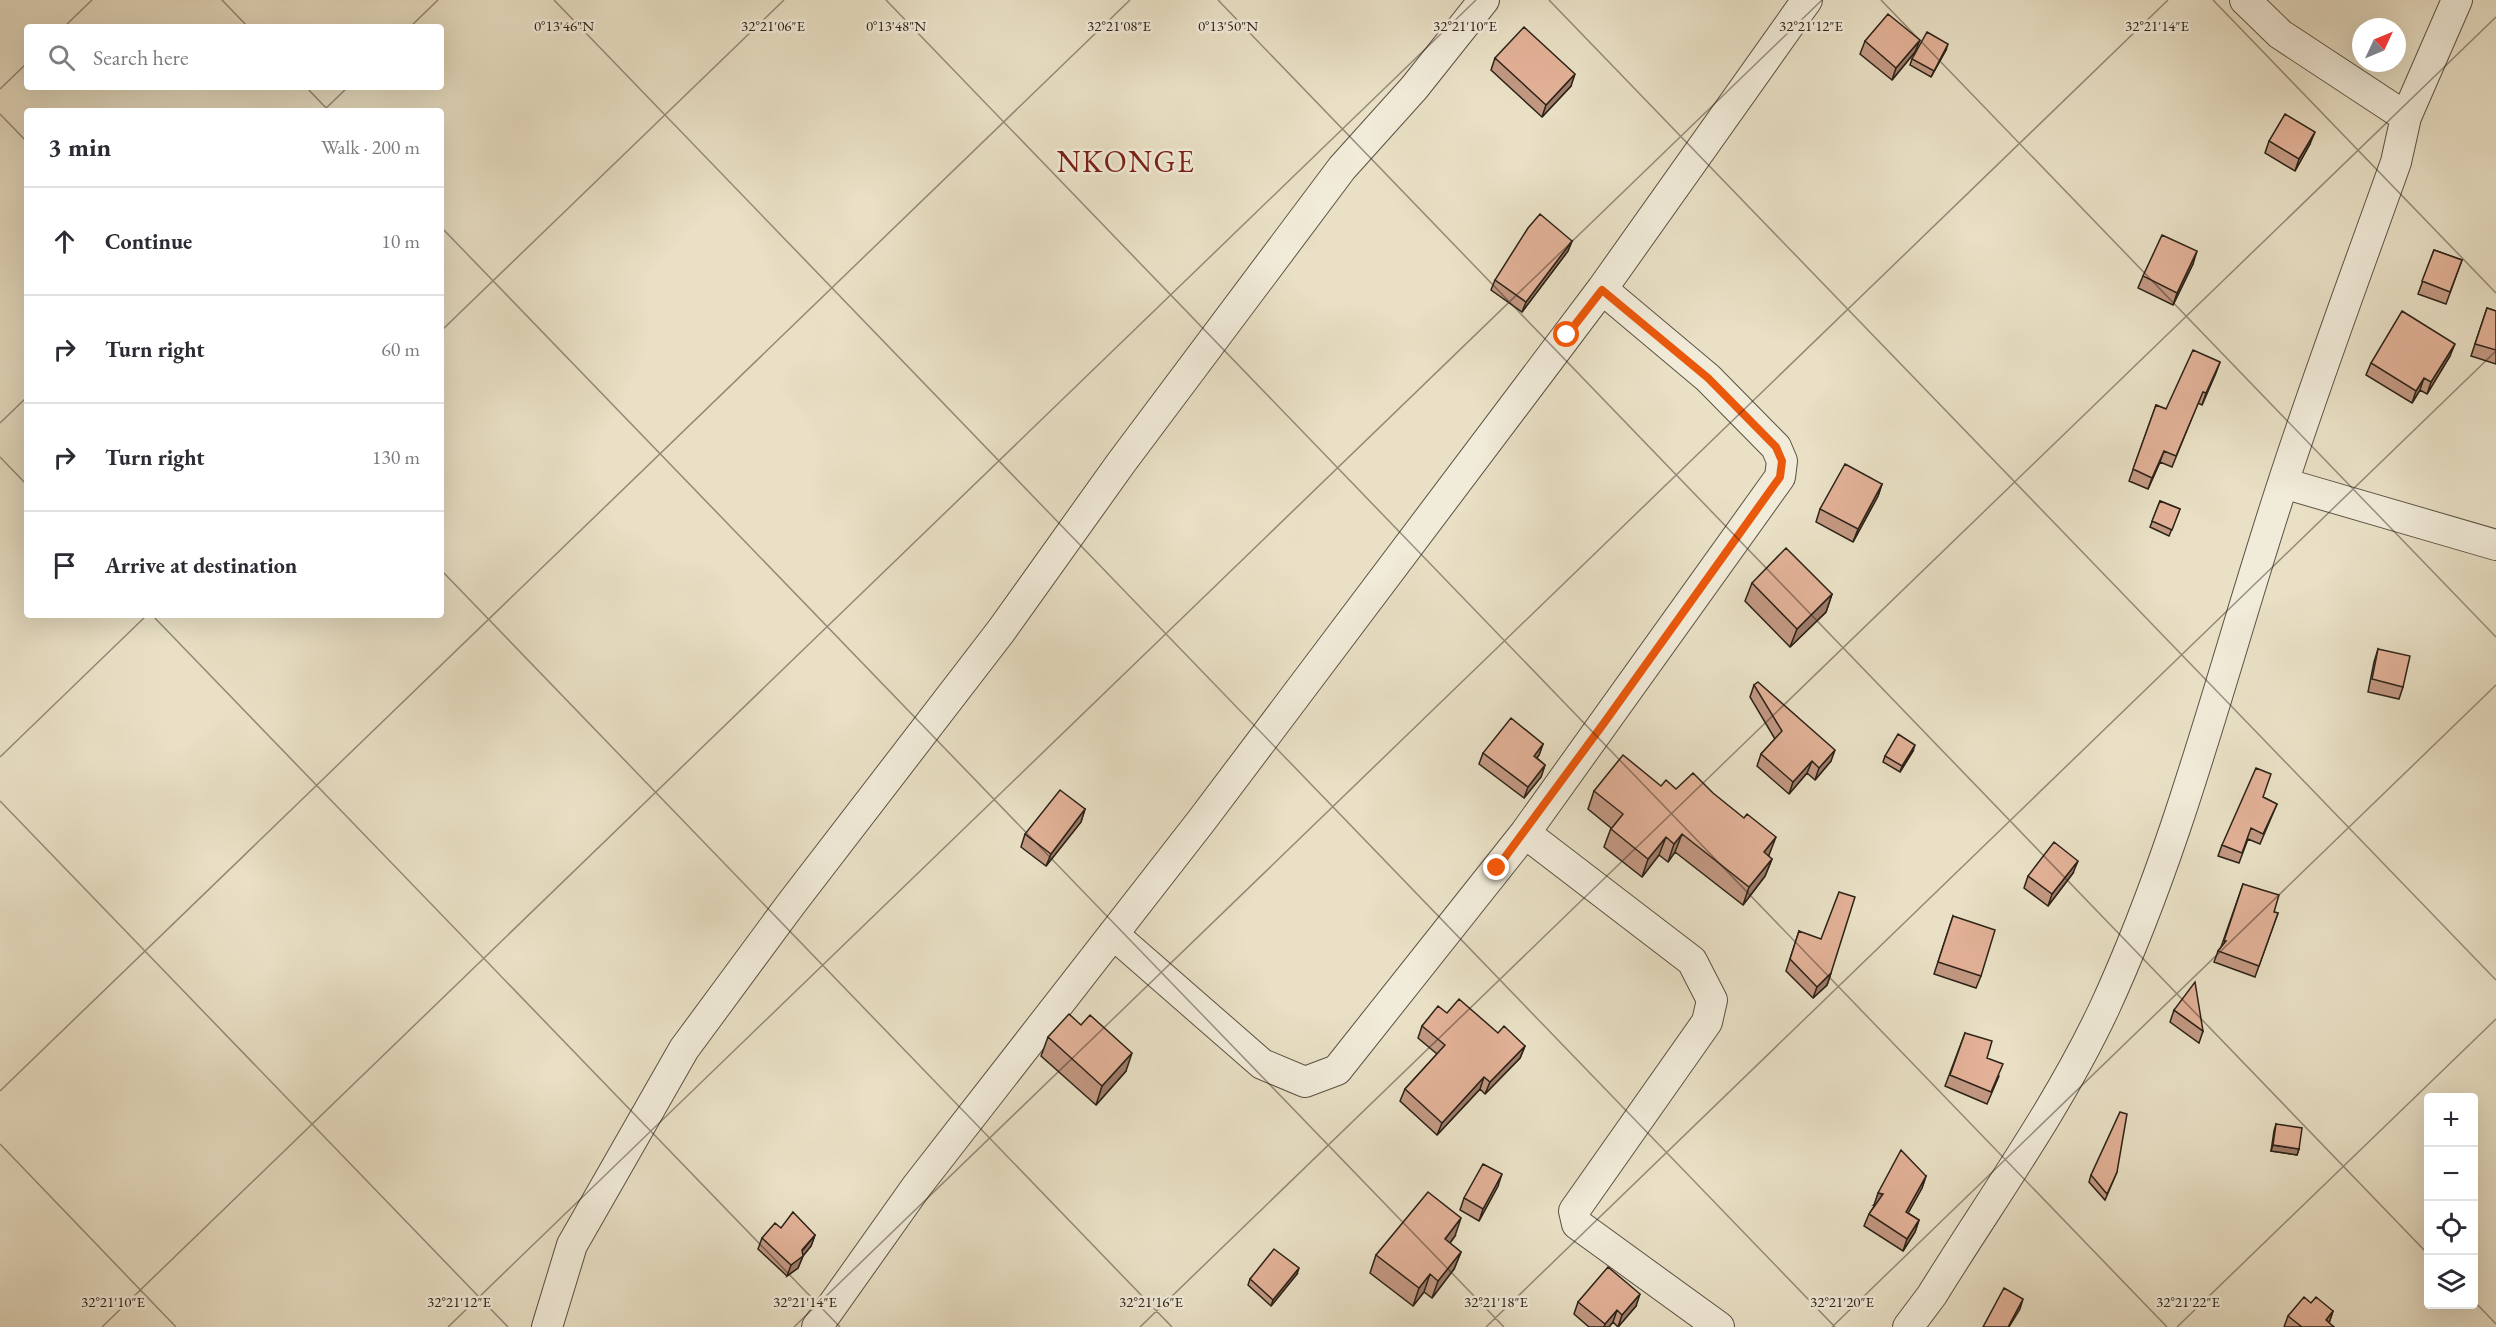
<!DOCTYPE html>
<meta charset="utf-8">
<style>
:root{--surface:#fff;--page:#f7f7f7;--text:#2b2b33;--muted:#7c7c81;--line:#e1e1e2}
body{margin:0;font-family:"EB Garamond",serif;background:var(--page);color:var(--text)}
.controls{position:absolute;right:18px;bottom:18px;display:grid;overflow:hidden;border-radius:6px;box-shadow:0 6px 24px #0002}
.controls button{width:54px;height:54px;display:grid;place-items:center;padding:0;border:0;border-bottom:2px solid var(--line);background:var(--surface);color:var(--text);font:30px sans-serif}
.compass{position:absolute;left:2352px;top:18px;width:54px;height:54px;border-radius:50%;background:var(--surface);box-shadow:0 6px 24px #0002;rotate:46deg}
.stop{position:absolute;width:18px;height:18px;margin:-14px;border:4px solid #ea580c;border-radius:50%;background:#fff}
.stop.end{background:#ea580c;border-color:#fff;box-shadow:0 2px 6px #0008}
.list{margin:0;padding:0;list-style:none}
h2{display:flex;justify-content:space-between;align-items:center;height:78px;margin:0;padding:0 24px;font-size:26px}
h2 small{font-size:20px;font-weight:400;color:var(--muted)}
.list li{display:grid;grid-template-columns:39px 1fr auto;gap:18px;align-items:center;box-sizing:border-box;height:108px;padding:0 24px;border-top:2px solid var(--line)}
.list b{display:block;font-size:22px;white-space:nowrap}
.list em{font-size:20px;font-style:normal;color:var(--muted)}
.icon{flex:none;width:33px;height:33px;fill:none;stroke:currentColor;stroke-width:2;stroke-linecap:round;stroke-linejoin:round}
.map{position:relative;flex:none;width:2496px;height:1327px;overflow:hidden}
.search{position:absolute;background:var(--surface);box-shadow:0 6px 24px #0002;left:24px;top:24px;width:420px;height:66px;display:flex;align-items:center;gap:15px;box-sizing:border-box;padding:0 21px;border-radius:6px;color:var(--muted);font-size:22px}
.panel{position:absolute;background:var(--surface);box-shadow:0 6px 24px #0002;left:24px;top:108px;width:420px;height:510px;border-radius:6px}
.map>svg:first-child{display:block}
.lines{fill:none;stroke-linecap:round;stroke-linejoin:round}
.street-casing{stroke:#5b5243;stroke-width:32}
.street{stroke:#f1ebd9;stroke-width:30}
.wall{fill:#c29882;stroke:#2c2218;stroke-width:1.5}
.shaded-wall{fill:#9e7c6a;stroke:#2c2218;stroke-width:1.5}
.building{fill:#e2b197;stroke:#2c2218;stroke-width:1.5}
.route{stroke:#ea580c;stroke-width:8}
.ticks{fill:none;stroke:#2c2218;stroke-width:1.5;stroke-opacity:0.45}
.labels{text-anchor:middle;stroke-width:5;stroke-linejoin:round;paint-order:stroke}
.quarter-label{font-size:30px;letter-spacing:1.5px;fill:#7a1f14;stroke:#f1ebd9}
.ticks-label{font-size:15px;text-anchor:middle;fill:#2c2218;stroke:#f1ebd9;stroke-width:5;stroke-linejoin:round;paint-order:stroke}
</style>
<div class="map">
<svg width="2496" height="1327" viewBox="0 0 2496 1327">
<rect width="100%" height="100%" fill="#e9e0c5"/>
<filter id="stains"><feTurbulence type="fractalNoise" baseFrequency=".00333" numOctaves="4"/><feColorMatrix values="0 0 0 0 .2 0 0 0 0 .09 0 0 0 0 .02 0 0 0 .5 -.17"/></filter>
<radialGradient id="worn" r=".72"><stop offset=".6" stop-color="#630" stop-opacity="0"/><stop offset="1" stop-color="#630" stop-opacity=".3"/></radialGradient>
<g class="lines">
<defs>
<path id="street" d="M2245,0L2280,34L2406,117
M2283,483L2496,545
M1525,833L1692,961L1712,1000L1707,1022L1574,1211L1577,1224L1719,1327
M1113,934L1262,1064L1305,1082L1337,1070L1525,833L1780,477L1782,461L1776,447L1708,378L1602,289
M547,1327L572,1245L684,1049L791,904L1001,631L1121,463L1342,168L1414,88L1484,0
M817,1327L917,1186L1202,820L1602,289L1807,0
M1908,1327L1932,1295C1990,1201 2057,1109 2104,1009C2182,840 2225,659 2283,483C2318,375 2358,269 2396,162L2406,117L2457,0"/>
</defs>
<use href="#street" class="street-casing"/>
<use href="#street" class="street"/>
</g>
<path class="wall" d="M1865,41L1915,52L1892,80L1860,54Z
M1946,50L1931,77L1910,65L1912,59Z
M1495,58L1571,86L1542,117L1491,70Z
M2269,141L2310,144L2295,171L2265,153Z
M1572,241L1568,251L1522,312L1491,290L1495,280Z
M2434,250L2462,260L2446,304L2418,294Z
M2193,264L2173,305L2138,288L2143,276Z
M2487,308L2496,311V364L2471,356Z
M2450,356L2427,394L2420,390L2412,403L2366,375L2371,363Z
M2220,362L2202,405L2198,403L2172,467L2160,462L2148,489L2129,481L2156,405L2166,409Z
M1882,484L1878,496L1853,542L1816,522L1820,509Z
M2160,501L2180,509L2169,536L2150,527Z
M1752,583L1832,594L1826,612L1790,647L1745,601Z
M2378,649L2403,687L2399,699L2368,692L2374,662Z
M1754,685L1831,761L1815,780L1807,773L1789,794L1757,766L1761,754L1775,739L1750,697Z
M1543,744L1539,755L1537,758L1545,765L1541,777L1524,798L1479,764L1483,753Z
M1913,751L1900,772L1883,762L1885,756Z
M1661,786L1676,789L1769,855L1768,856L1772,859L1765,876L1743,905L1675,852L1668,862L1659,855L1642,877L1604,847L1611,828L1588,809L1594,791Z
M2263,797L2277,804L2260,844L2248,839L2239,863L2218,856L2222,845Z
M1085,809L1081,822L1046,866L1021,847L1025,834Z
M2073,873L2048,906L2024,888L2028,876Z
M2243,884L2274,912L2278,913L2255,977L2214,962L2218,951L2221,947Z
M1953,916L1981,976L1976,988L1934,974Z
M1799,931L1831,973L1827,985L1813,998L1786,971Z
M2174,1010L2203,1031L2199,1043L2170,1022Z
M1447,1013L1498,1033L1525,1046L1520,1058L1485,1094L1480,1089L1437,1135L1400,1101L1405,1089L1437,1054L1418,1038L1422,1026Z
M1965,1033L1987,1058L1999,1076L1987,1104L1945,1086Z
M1048,1037L1126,1071L1096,1105L1041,1056Z
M2276,1124L2299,1149L2297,1155L2271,1151L2274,1131Z
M2117,1172L2105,1200L2089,1182L2091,1175Z
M1926,1176L1922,1188L1908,1213L1919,1220L1915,1232L1903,1251L1864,1226L1869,1214L1875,1205H1874Z
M1498,1186L1479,1221L1460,1210L1464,1198Z
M815,1235L811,1246L803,1256L798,1268L787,1276L758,1249L762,1238Z
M1455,1236L1450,1243L1461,1252L1454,1269L1432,1298L1424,1292L1413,1306L1370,1273L1376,1255Z
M1297,1274L1271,1306L1248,1285L1250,1279Z
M1578,1302L1636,1306L1618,1327L1613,1322L1609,1327H1589L1574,1314Z
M2311,1303L2333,1311L2329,1323L2334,1327H2284L2288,1316Z"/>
<path class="shaded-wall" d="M1920,40L1915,52L1892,80L1896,68Z
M1948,44L1946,50L1931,77L1934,71Z
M1575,74L1571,86L1542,117L1546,105Z
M2315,132L2310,144L2295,171L2299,159Z
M1572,241L1568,251L1522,312L1526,302Z
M2197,251L2193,264L2173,305L2177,293Z
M2455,344L2450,356L2427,394L2431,382Z
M2220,362L2216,373L2202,405L2206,393Z
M2424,378L2420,390L2412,403L2416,391Z
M2164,451L2160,462L2148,489L2152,478Z
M1882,484L1878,496L1853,542L1858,529Z
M1832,594L1826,612L1790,647L1797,629Z
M1543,744L1539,755L1529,767L1534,756Z
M1915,745L1913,751L1900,772L1902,766Z
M1835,750L1831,761L1815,780L1819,768Z
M1812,761L1807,773L1789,794L1793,782Z
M1545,765L1541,777L1524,798L1528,787Z
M1085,809L1081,822L1046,866L1051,854Z
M1682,834L1675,852L1668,862L1674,844Z
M1666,837L1659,855L1642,877L1648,859Z
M1776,837L1769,855L1757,870L1764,852Z
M1772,859L1765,876L1743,905L1749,887Z
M2078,861L2073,873L2048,906L2052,894Z
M1831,973L1827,985L1813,998L1817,987Z
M1525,1046L1520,1058L1485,1094L1490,1082Z
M1132,1053L1126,1071L1096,1105L1102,1086Z
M1484,1077L1480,1089L1437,1135L1442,1123Z
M2273,1145L2299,1149L2297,1155L2271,1151Z
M1502,1174L1498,1186L1479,1221L1483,1209Z
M1926,1176L1922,1188L1902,1224L1906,1212Z
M1878,1193L1883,1194L1878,1206L1874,1205Z
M1461,1218L1455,1236L1439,1257L1445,1239Z
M1919,1220L1915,1232L1903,1251L1907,1239Z
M815,1235L811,1246L802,1257L803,1256L798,1268L787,1276L791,1265Z
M1461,1252L1454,1269L1432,1298L1438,1281Z
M1299,1268L1297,1274L1271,1306L1273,1300Z
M1430,1274L1424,1292L1413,1306L1419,1288Z
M1640,1294L1636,1306L1618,1327L1622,1315Z
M2023,1299L2020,1309L2009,1327H2008Z
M1617,1310L1613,1322L1609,1327H1604L1605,1324Z
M2333,1311L2329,1323L2326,1320Z"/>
<path class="building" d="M1888,14L1920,40L1896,68L1865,41Z
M1524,27L1575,74L1546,105L1495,58Z
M1927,32L1948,44L1934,71L1912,59Z
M2285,114L2315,132L2299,159L2269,141Z
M1540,214L1572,241L1526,302L1495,280L1528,228Z
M2162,235L2197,251L2177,293L2143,276Z
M2434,250L2462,260L2450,292L2422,281Z
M2487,308L2496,311V350L2475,344Z
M2402,311L2455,344L2431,382L2424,378L2416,391L2371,363Z
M2193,350L2220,362L2206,393L2203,392L2176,456L2164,451L2152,478L2133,469L2156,405L2166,409Z
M1845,464L1882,484L1858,529L1820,509Z
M2160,501L2180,509L2172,530L2152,521Z
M1786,548L1832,594L1797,629L1752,583Z
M2378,649L2410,656L2403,687L2372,679Z
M1758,682L1835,750L1819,768L1812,761L1793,782L1761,754L1782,731L1754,685Z
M1511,718L1543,744L1534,756L1545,765L1528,787L1483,753Z
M1898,734L1915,745L1902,766L1885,756Z
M1623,755L1661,786L1666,780L1676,789L1693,773L1713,793L1744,818L1747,814L1776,837L1764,852L1772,859L1749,887L1682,834L1674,844L1666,837L1648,859L1611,829L1623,814L1594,791Z
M2256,768L2271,774L2263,797L2277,804L2263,834L2251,828L2242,853L2222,845Z
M1060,790L1085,809L1051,854L1025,834Z
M2054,842L2078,861L2052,894L2028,876Z
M2243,884L2279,895L2274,912L2278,913L2259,966L2218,951L2226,941H2224Z
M1839,892L1855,897L1831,973L1817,987L1790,959L1799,931L1821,939Z
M1953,916L1995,930L1981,976L1938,962Z
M2195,982L2203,1031L2174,1010Z
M1459,999L1498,1033L1504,1026L1525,1046L1490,1082L1484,1077L1442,1123L1405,1089L1445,1045L1422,1026L1438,1006L1447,1013Z
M1069,1014L1081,1025L1090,1015L1132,1053L1102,1086L1048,1037Z
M1965,1033L1992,1041L1987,1058L2003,1064L1991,1092L1950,1075Z
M2120,1112L2127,1114L2117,1172L2107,1194L2091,1175Z
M2276,1124L2302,1128L2299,1149L2273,1145Z
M1901,1150L1926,1176L1906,1212L1919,1220L1907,1239L1869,1214L1883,1194L1878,1193Z
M1483,1164L1502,1174L1483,1209L1464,1198Z
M1428,1192L1461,1218L1445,1239L1461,1252L1438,1281L1430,1274L1419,1288L1376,1255Z
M793,1212L815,1235L802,1250L803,1256L791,1265L762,1238L775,1223L781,1228Z
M1274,1249L1299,1268L1273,1300L1250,1279Z
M1608,1267L1640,1294L1622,1315L1617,1310L1605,1324L1578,1302Z
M2004,1288L2023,1299L2008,1327H1983Z
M2304,1297L2311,1303L2316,1297L2333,1311L2326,1320L2334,1327H2302L2288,1316Z"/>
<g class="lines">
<path class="route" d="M1497,868L1604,723L1780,477L1782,461L1776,447L1708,378L1602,290L1567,335"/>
</g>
<path class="ticks" d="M222,0L248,27M554,0L1835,1327M886,0L2167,1327M1218,0L2428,1254M1549,0L2496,980M1881,0L2496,637M2213,0L2496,293M64,27L92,0M410,27L438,0M306,87L329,111M0,89L27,63M323,111L348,87M0,114L27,142M441,227L1504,1327M441,331L784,0M0,423L27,397M0,457L27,485M441,570L1172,1327M152,615L840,1327M0,757L147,615M0,801L508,1327M0,1091L1130,0M0,1144L176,1327M2474,1301L2496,1324M102,1327L1476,0M448,1327L1822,0M794,1327L2168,0M1140,1327L2496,17M1486,1327L2496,351M1832,1327L2496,685M2177,1327L2496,1019"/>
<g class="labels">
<g class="quarter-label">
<text x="1126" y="172">NKONGE</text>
</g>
</g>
<g class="ticks-label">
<text x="773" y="31">32°21'06"E</text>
<text x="1119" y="31">32°21'08"E</text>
<text x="1465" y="31">32°21'10"E</text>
<text x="1811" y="31">32°21'12"E</text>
<text x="2157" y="31">32°21'14"E</text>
<text x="564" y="31">0°13'46"N</text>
<text x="896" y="31">0°13'48"N</text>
<text x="1228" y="31">0°13'50"N</text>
<text x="113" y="1307">32°21'10"E</text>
<text x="459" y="1307">32°21'12"E</text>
<text x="805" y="1307">32°21'14"E</text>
<text x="1151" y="1307">32°21'16"E</text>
<text x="1496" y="1307">32°21'18"E</text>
<text x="1842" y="1307">32°21'20"E</text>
<text x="2188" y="1307">32°21'22"E</text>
</g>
<rect width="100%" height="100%" filter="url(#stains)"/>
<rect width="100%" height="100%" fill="url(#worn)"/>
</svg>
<div class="controls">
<button>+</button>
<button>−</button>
<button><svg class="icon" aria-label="locate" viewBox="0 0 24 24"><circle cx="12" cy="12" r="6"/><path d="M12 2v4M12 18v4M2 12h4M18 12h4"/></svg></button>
<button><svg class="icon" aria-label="layers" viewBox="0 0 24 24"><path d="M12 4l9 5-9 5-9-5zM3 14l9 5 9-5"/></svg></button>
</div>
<svg class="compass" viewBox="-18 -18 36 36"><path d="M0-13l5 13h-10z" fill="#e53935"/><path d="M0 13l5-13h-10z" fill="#7c7c81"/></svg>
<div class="stop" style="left:1567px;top:335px"></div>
<div class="stop end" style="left:1497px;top:868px"></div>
<div class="search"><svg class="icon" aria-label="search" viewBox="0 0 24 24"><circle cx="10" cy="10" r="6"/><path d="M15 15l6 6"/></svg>Search here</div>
<section class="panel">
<h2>3 min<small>Walk · 200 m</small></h2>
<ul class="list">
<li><svg class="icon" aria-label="ahead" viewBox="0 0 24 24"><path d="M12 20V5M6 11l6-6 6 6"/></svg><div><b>Continue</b></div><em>10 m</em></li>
<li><svg class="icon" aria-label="right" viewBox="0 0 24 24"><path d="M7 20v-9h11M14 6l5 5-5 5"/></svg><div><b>Turn right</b></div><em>60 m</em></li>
<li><svg class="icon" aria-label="right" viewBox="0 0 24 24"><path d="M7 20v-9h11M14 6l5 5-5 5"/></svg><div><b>Turn right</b></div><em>130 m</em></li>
<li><svg class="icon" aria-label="arrive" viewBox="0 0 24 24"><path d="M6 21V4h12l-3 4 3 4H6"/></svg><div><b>Arrive at destination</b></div></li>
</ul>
</section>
</div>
